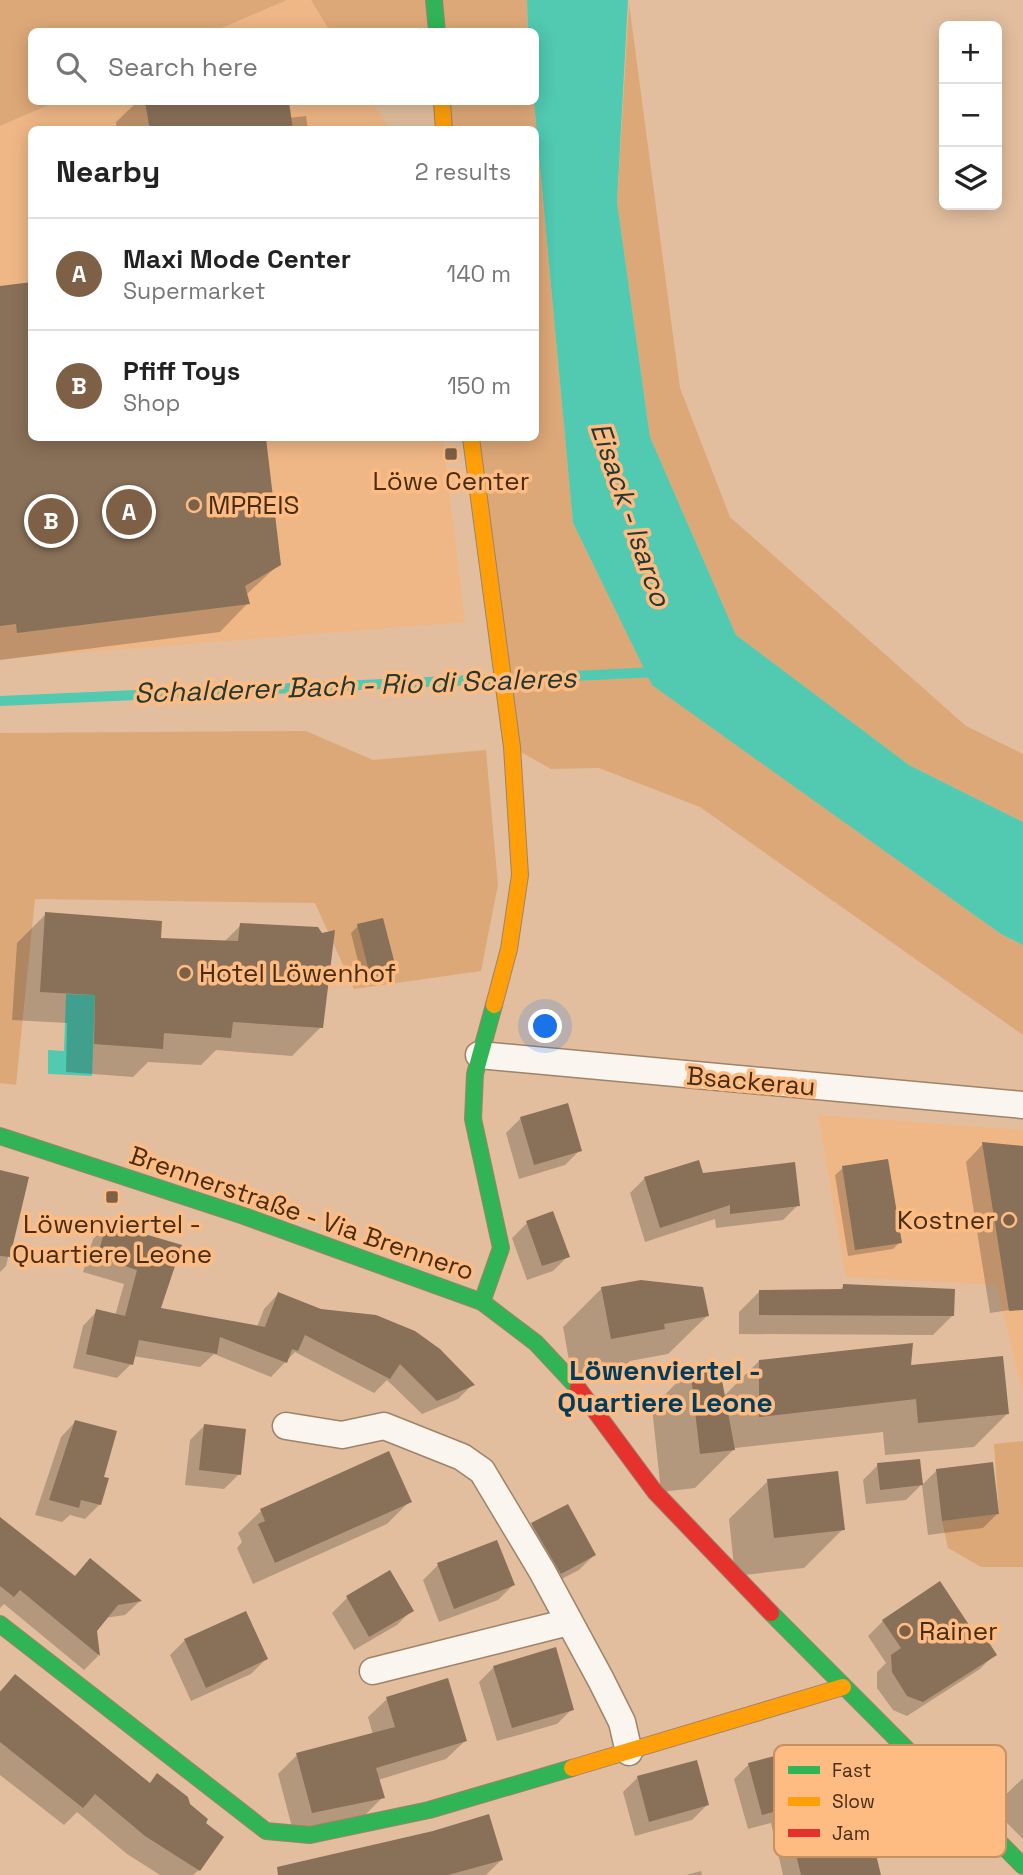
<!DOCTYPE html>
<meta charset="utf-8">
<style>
:root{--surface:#fff;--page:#f6f6f6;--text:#222;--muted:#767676;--line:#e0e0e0;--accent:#7d6045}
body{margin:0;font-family:"Space Grotesk",sans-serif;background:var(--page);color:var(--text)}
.controls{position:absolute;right:21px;top:21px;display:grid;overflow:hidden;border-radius:10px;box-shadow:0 4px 18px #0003}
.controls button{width:63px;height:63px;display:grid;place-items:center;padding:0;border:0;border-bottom:2px solid var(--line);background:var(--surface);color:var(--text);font:35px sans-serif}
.you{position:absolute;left:546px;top:1027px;width:24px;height:24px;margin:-18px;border:5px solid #fff;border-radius:50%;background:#1a73e8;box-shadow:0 0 0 10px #1a73e833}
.badge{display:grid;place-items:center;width:46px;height:46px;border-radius:50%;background:var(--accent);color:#fff;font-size:23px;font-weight:700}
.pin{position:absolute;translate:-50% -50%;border:4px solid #fff;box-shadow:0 2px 7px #0006}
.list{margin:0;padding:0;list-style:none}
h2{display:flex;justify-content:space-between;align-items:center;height:91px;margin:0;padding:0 28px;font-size:30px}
h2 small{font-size:23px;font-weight:400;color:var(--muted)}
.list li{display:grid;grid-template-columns:46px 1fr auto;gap:21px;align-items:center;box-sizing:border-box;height:112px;padding:0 28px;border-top:2px solid var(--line)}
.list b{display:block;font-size:26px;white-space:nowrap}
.list p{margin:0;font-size:23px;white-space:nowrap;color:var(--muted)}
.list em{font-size:23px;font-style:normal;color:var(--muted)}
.icon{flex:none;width:38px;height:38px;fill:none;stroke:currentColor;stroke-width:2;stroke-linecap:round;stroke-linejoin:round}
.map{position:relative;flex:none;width:1023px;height:1875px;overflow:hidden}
.search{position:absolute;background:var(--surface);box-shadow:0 4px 18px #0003;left:28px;top:28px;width:511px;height:77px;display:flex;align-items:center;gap:18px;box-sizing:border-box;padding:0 24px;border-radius:10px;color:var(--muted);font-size:26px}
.panel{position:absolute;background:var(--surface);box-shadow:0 4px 18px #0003;left:28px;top:126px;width:511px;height:315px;border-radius:10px}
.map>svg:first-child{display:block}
.built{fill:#efb786}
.green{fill:#dda878}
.water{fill:#52c9b1}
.shadow{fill:#0003}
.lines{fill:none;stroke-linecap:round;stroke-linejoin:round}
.stream{stroke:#52c9b1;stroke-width:10}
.building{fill:#897058}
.street-casing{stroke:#9e8368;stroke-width:29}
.fast-casing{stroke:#9e8368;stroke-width:18}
.slow-casing{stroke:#9e8368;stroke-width:18}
.jam-casing{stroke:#9e8368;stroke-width:18}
.street{stroke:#fbf5f0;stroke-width:26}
.fast{stroke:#30b455;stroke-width:16}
.slow{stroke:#ff9f0a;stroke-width:16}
.jam{stroke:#e5322d;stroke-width:16}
.poi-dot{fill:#7d6045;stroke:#febc82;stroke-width:2.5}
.labels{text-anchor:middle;stroke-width:7;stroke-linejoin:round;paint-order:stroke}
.poi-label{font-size:26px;fill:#472d15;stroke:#febc82;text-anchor:start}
.street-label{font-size:26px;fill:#472d15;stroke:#febc82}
.water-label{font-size:28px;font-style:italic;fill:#203935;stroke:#febc82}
.neighbourhood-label{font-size:28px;font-weight:bold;fill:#013c5d;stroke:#febc82}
.key{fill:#febc82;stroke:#c79161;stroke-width:2}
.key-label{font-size:19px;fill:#472d15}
</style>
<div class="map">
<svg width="1023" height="1875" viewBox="0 0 1023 1875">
<rect width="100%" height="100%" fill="#e2be9e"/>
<path class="built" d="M287,0H311L330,31L215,32Z
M55,102H372L390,129L32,130V438H443L465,622L0,659V126Z
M818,1115L1023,1130V1394L996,1285L846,1277Z"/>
<path class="green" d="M0,0H287L215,31L32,32V102H55L0,126Z
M311,0H527L528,31H330Z
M629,3L680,388L730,517L966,726L1023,754V822L909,765L736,635L650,437L617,202Z
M442,102H534L573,523L652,684L1001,934L1023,945V1035L700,807L599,768L551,769L512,747L471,438H536V130L444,129Z
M306,731L373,760L486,750L498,885L481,971L354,989L315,903L35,899L16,1085L0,1083V733Z
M1023,1441V1567H981L948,1548L942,1521L999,1514L994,1444Z"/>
<path class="water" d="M527,0H628L617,202L650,437L736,635L909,765L1023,822V945L1001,934L652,685L573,523L534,102L536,32L528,31Z
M66,994L95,995L92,1076L48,1074V1050L64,1051Z"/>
<path class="shadow" d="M137,102H287L289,118L306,116L308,130H117L116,122Z
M0,288L32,438H264L279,564L246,595L248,603L220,632L0,660Z
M46,914L159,940L223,943L241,925L321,1027L292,1056L216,1050L201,1065L148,1062L133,1077L66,1072L67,1023L12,1020L17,943Z
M358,926L395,971L388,979L364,985L351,933Z
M521,1118L580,1150L565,1165L519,1179L506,1133Z
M983,1144L1023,1148V1308L990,1313L966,1162Z
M843,1168L900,1242L893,1249L848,1256L835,1175Z
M0,1171L27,1178L6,1266L0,1272Z
M702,1175L798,1205L783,1220L716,1228L715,1219L645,1242L630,1193L645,1178Z
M527,1223L568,1256L553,1271L527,1280L512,1238Z
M108,1225L180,1246L159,1310L257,1327L264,1309L278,1294L472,1385L458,1399L422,1414L387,1380L374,1393L295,1352L271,1377L214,1354L200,1367L133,1356L131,1364L117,1378L73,1368L83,1326L97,1311L115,1316L124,1284L83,1272L93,1239Z
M844,1285L953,1315L933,1335L739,1334V1312L759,1292L839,1291Z
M602,1288L707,1316L668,1354L630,1361L624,1367L572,1377L563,1327Z
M759,1361L910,1367L1007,1414L974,1447L885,1455L883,1432L735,1448L695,1488L661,1492L652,1408L690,1369L723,1397Z
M76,1421L100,1504L85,1519L70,1515L62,1522L35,1515L61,1437Z
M205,1425L239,1474L224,1489L185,1485L190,1440Z
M388,1453L410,1501L387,1524L253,1584L237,1548L242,1542L238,1533L261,1511Z
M878,1465L921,1485L906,1500L866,1504L863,1480Z
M937,1470L998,1513L983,1528L928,1535L922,1485Z
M768,1481L843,1529L804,1568L735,1576L729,1519Z
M533,1524L594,1555L579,1570L546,1587L518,1539Z
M0,1531L74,1577L90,1560L140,1601L125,1615L105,1618L95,1630L98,1656L84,1670L4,1604L0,1608Z
M496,1542L513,1585L498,1600L439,1622L423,1580L438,1565Z
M389,1573L412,1610L397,1625L354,1650L332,1613L347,1598Z
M940,1583L973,1633L995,1654L980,1669L907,1716L893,1710L877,1688V1672L886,1663L868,1636L883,1621Z
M185,1640L266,1659L251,1674L191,1701L170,1655Z
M494,1667L572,1709L557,1724L497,1741L479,1682Z
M15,1676L199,1870L193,1875H160L127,1854L77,1812L64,1825L0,1775V1691Z
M387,1699L465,1741L446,1759L378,1780L383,1797L364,1816L293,1831L278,1774L297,1755L373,1735L368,1717Z
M749,1764L820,1840L880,1875H783L771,1823L748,1829L734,1779Z
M638,1777L707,1805L692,1820L635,1836L623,1792Z
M1023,1778V1839L992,1808Z
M501,1860L486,1875H299Z
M701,1871L702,1875H686Z"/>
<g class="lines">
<path class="stream" d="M511,679L657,672
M0,701L496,679"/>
</g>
<path class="building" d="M145,102H289L293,130H150Z
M32,282V438H266L281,565L245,586L250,604L17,633L16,624L0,626V286Z
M45,912L162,921L161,938L238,941L240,923L318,927L322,933L335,930L323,1028L233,1022L231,1038L164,1033L163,1049L94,1044L95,995L40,992Z
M383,918L397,972L371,979L357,924Z
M568,1103L582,1151L534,1165L520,1117Z
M982,1142L1023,1146V1310L1009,1311Z
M888,1159L902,1243L855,1250L842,1166Z
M699,1160L703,1173L795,1162L800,1206L730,1214V1205L660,1228L644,1177Z
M0,1170L29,1177L10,1257L0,1256Z
M553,1211L570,1257L542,1266L526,1221Z
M107,1223L182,1245L161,1308L265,1327L278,1292L321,1309L376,1315L415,1331L440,1349L475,1385L437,1401L400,1364L390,1379L305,1335L298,1351L292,1349L287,1363L220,1337L217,1354L139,1340L133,1365L86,1354L96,1309L125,1316L137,1270L97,1257Z
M641,1280L703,1287L709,1316L664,1324L665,1329L611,1339L601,1287Z
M843,1284L955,1289L954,1316L759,1315V1290L843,1289Z
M913,1343L911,1365L1003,1356L1009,1414L918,1423L916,1399L759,1417V1360Z
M719,1364L735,1450L700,1454L690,1367Z
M75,1420L117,1431L104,1477L109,1478L101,1505L81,1500L79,1508L49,1500Z
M204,1424L246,1429L241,1475L199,1470Z
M389,1451L412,1502L275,1563L258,1524L265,1521L260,1509Z
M920,1459L923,1485L880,1490L877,1463Z
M993,1462L999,1514L942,1521L936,1469Z
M838,1471L845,1530L774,1538L767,1479Z
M568,1504L596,1555L561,1574L531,1523Z
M0,1517L75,1576L90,1558L142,1601L118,1605L97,1631L100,1656L20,1590L14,1597L0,1586Z
M497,1540L515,1585L454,1609L437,1563Z
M390,1570L414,1611L369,1637L346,1596Z
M940,1581L973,1631L979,1627L997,1655L923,1702L907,1696L892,1672L891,1655L901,1648L882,1620Z
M246,1611L268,1659L206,1688L184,1639Z
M556,1647L574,1710L512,1728L493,1666Z
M15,1674L150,1783L157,1773L188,1797L190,1804L208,1819L206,1823L224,1837L200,1871L145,1836L95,1794L83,1808L0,1742V1692Z
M448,1678L467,1741L376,1768L385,1798L312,1813L296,1753L395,1727L386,1697Z
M798,1750L821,1838L869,1826L881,1875H801L785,1809L762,1815L748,1763Z
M697,1760L709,1805L649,1822L637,1776Z
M489,1814L503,1860L448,1875H278L277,1867L433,1831Z"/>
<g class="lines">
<defs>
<path id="street" d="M479,1055L1023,1105
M286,1426L342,1435L384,1426L462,1457L482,1471L542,1571L601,1680L622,1722L629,1752
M373,1671L569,1622"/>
<path id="fast" d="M434,0L437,32
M0,1136L244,1216L482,1302L536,1343L578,1388
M482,1302L501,1248L473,1119L475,1074L494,1005
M771,1613L1023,1866
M0,1624L266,1831L310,1835L429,1810L572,1768"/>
<path id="slow" d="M442,102L444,130
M471,438L512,747L520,875L509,949L494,1005
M572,1768L843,1687"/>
<path id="jam" d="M578,1388L655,1492L771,1613"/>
</defs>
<use href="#street" class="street-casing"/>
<use href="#fast" class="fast-casing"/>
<use href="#slow" class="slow-casing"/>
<use href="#jam" class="jam-casing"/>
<use href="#street" class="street"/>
<use href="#fast" class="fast"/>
<use href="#slow" class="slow"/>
<use href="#jam" class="jam"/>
</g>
<g class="poi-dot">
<rect x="444" y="447" width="14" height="14" rx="3.5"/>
<circle cx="194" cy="505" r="7"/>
<circle cx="185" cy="973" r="7"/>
<rect x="105" y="1190" width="14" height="14" rx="3.5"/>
<circle cx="1009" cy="1220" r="7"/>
<circle cx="905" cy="1631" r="7"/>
</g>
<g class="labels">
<g class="poi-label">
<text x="451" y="490" text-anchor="middle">Löwe Center</text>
<text x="208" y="514">MPREIS</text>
<text x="199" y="982">Hotel Löwenhof</text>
<text x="995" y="1229" text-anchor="end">Kostner</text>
<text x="112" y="1233" text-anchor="middle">Löwenviertel -<tspan x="112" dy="30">Quartiere Leone</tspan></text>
<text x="919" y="1640">Rainer</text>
</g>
<g class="street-label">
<text transform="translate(751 1081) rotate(5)" y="9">Bsackerau</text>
<text transform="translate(302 1213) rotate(19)" y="9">Brennerstraße - Via Brennero</text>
</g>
<g class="water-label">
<text transform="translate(631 514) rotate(71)" y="10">Eisack - Isarco</text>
<text transform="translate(355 685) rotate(-2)" y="10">Schalderer Bach - Rio di Scaleres</text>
</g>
<g class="neighbourhood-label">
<text x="665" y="1380">Löwenviertel -<tspan x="665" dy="32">Quartiere Leone</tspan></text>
</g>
</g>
<rect x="774" y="1745" width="232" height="112" rx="10" class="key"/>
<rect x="788" y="1766" width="32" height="8" fill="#30b455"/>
<rect x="788" y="1797" width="32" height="9" fill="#ff9f0a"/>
<rect x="788" y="1829" width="32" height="8" fill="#e5322d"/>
<g class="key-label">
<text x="832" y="1777">Fast</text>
<text x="832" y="1808">Slow</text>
<text x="832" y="1840">Jam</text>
</g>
</svg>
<div class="controls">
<button>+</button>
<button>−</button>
<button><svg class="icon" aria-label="layers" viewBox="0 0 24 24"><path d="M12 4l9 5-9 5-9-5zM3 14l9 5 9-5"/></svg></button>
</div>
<div class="you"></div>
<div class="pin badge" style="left:129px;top:512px">A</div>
<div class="pin badge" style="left:51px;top:521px">B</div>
<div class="search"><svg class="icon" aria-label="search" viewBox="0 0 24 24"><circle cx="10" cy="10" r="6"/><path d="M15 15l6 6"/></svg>Search here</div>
<section class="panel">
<h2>Nearby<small>2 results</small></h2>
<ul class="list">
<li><span class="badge">A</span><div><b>Maxi Mode Center</b><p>Supermarket</p></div><em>140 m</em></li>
<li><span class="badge">B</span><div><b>Pfiff Toys</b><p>Shop</p></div><em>150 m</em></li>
</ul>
</section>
</div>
